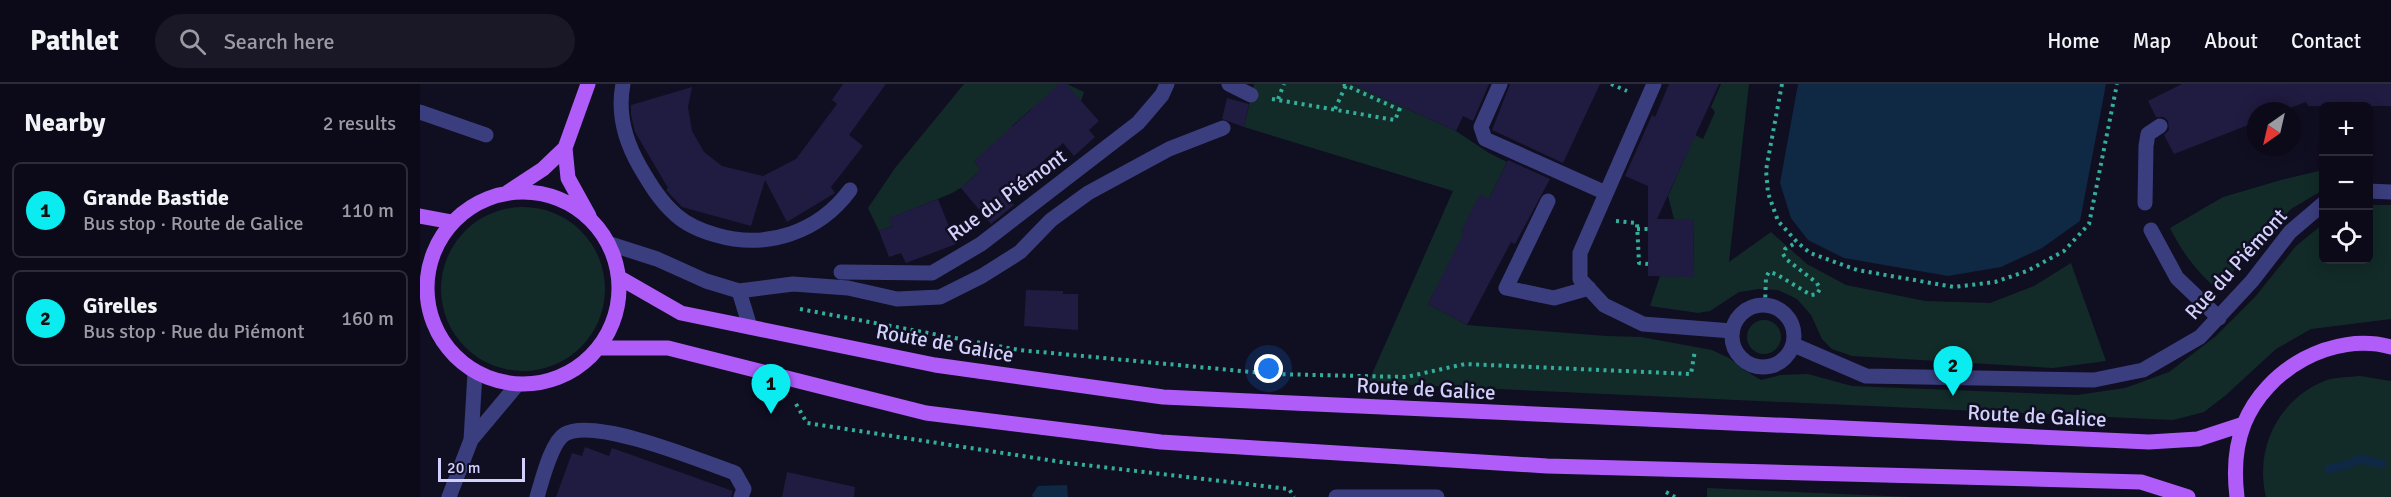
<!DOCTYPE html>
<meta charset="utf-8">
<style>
:root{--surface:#0c0a19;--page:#1a1826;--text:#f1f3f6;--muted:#9a9aa2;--line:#2c2b38;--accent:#0aecef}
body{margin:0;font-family:Signika,sans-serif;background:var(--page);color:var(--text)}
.controls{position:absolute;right:18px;top:18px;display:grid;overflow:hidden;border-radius:9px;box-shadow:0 3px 15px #0003}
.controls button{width:54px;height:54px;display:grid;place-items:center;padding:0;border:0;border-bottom:2px solid var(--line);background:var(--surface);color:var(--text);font:30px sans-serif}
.compass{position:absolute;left:1827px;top:18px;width:54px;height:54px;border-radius:50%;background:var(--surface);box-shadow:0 3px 15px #0003;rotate:214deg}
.scale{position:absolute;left:18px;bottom:15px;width:87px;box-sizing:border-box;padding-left:6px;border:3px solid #d2d0fd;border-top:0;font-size:16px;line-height:21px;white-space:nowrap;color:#d2d0fd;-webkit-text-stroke:4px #100e21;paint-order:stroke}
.you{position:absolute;left:849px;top:285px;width:21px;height:21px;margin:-15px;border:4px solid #fff;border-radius:50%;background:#1a73e8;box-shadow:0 0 0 9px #1a73e833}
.badge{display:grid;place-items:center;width:39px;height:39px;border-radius:50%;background:var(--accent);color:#111;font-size:20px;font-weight:700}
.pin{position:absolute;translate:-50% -50px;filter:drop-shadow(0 2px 3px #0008)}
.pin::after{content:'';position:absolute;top:32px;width:21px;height:18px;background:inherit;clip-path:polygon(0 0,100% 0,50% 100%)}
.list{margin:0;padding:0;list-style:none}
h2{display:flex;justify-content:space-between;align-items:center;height:78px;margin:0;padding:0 24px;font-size:26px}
h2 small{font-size:20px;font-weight:400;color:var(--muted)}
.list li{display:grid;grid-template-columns:39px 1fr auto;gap:18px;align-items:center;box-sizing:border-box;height:96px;margin:0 12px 12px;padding:0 12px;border:2px solid var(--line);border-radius:9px}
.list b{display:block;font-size:22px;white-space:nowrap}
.list p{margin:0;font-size:20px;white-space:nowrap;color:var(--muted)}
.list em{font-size:20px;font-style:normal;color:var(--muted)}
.icon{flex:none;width:33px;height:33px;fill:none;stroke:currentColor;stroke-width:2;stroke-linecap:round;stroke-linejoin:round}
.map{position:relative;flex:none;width:1971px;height:413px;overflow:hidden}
header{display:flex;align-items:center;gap:36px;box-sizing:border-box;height:84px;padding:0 30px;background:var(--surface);border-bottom:2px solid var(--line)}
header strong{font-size:28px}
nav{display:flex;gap:33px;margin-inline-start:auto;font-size:21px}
.search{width:420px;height:54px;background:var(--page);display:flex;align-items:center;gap:15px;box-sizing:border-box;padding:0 21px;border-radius:33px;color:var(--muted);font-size:22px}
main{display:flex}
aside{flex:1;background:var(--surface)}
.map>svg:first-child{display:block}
.green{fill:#122b28}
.water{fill:#0f2844}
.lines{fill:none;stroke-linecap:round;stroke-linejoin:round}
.stream{stroke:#0f2844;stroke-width:9}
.building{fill:#201b41}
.path{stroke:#33ae9c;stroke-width:4;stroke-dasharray:3 4.5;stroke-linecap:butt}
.minor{stroke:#3b3e7e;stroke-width:15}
.major{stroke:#b05cf8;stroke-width:15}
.labels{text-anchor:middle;stroke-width:5;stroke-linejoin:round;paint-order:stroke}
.street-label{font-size:21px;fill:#d2d0fd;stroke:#100e21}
</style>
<header>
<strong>Pathlet</strong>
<div class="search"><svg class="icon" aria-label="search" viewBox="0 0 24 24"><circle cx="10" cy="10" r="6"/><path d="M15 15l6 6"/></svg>Search here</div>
<nav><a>Home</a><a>Map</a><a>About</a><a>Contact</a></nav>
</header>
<main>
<aside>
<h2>Nearby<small>2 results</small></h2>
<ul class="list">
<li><span class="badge">1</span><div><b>Grande Bastide</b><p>Bus stop · Route de Galice</p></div><em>110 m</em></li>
<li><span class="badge">2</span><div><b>Girelles</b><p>Bus stop · Rue du Piémont</p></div><em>160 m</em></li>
</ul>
</aside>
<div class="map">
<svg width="1971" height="413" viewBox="0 0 1971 413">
<rect width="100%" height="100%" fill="#100e21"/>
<path class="green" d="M544,0H647L664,8L661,17L611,25L592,42L599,49L554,77L561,86L541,104L530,110L470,134L472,142L459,147L448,124L475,84Z
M834,0H932L1036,47L1069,69L1087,78L1069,115L1042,147L1045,149L1008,220L1047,241L1186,252L1221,253L1292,266L1309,274L1324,286L1341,296L1361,291L1388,290L1432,302L1657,311L1705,304L1749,288L1796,252L1835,213L1876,162L1903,140L1904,176H1948L1949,121H1971V235L1891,245L1856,265L1806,311L1784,328L1753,336L948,299L1033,107L824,43Z
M1301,0H1329L1309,178L1351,148L1387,180L1426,201L1505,217L1570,219L1614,202L1651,179L1686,277L1633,284L1432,272L1412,265L1402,255L1391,231L1377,215L1358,206L1339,205L1319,208L1290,227L1278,229L1230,222L1240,192H1273L1274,136L1254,135L1248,112L1275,51L1283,55L1295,28L1291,23Z
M1903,86V106L1871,125L1797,205C1776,187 1762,168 1750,144L1803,113L1861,96Z
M21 205a82 82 0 1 1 164 0a82 82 0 1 1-164 0Z
M1327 253a17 17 0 1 1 34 0a17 17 0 1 1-34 0Z
M1940,292L1971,297V413H1846C1834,364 1859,314 1907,296C1917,293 1930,293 1940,292Z
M1287,404L1491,413H1287Z"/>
<path class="water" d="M1378,0H1686L1660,137L1622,164L1581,183L1528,192L1424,174L1388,156L1371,134L1360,99Z
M647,401L648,413H613L612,411L618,402Z"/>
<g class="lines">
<path class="stream" d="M1909,385L1923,382L1941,375L1962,380"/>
</g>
<path class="building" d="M423,0H466L429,51L443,62L411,103L415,109L367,138L345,96L331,142L262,123L246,106L248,104L215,48L211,31V21L272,3L268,23L272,47L284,68L302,82L343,92L376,75L417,20L412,16Z
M639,0H646L679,37L669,46L675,53L654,72L643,59L585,112L594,121L571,140L541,104L561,86L554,77Z
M932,0H1069L1053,37L1043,32L1036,47Z
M1090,0H1180L1143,79L1072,46Z
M1249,0H1299L1237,135H1274L1273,193L1228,192V102L1205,92L1232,31L1235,33Z
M1762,0H1971V22H1888L1886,18L1862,27H1836V38L1754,70L1744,51L1749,46L1748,37L1744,33H1736L1728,17Z
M807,14L829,20L824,43L802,35Z
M1088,76L1130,95L1095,160L1091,158L1047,241L1008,220L1044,148L1041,147L1060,110L1069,115Z
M518,115L536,160L486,179L481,169L469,173L459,147L472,142L469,134Z
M606,206L643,207V210H658V246L604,242Z
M165,363L189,372L192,364L313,407L311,413H136L152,369L162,372Z
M367,388L435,403L434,413H362Z"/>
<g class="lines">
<path class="path" d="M923,0L980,26
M1191,0L1207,7
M1362,0L1346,86L1348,109L1358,137L1377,158L1390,169L1437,186L1534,203L1575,198L1607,187L1644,167L1669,140L1697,0
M852,15L975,36L981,22
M858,15L864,0
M915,25L926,1
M1196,137L1217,139L1219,179L1228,180
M1217,145H1228
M1345,221L1346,193L1349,188L1356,190L1391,211L1397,210L1400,205L1397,199L1366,175L1363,170L1365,165L1377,158
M380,225L599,266L853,290L986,293L1045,280L1271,290L1275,266
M376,320L387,339L648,379L869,405L874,413
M1246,408L1255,413"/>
<path class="minor" d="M203,0C197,30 205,57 220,83C230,100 240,117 256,131C267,141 282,147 296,151C347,166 399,148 430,106
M809,0L831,11
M1080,0L1061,43L1065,55L1186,109
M1234,0L1160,169V195L1184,221L1223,240L1312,247
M0,28L66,51
M1948,107L1971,108
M1128,117L1086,204L1134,214L1169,204
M1725,119L1726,62L1728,50L1740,42
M1731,146L1757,194L1799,234
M190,160L237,175L286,197L319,207L330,243
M421,188L512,189L561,160L718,39L742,11L747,0
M319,207L373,200L428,204L477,215L520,213L562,192L600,168L631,136L668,109L749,65L803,44
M1312 252a31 31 0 1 1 62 0a31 31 0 1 1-62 0Z
M1374,261L1446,292L1674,296L1723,286L1780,253L1832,197L1870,148L1904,119
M51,356L97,301
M29,413L51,356L55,289
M117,413C122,397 131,358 145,350C175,333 281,377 315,389L324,405L321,413
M916,413H1017"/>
<path class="major" d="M145,64L148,94L169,132
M7 204a96 96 0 1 1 192 0a96 96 0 1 1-192 0Z
M88,108L123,85L145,64L168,0
M0,132L32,138
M200,194L261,229L515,281L743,313L1729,358L1778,355L1824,340
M181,264H248L506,329L741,358L1127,382L1721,398L1768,413
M1817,413C1814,389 1815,363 1824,340C1846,285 1913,247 1971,263"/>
</g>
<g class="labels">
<g class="street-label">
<text transform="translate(587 111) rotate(-36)" y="7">Rue du Piémont</text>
<text transform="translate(1816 180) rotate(-48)" y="7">Rue du Piémont</text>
<text transform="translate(525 259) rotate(10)" y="7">Route de Galice</text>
<text transform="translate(1006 305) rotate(3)" y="7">Route de Galice</text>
<text transform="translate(1617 332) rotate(3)" y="7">Route de Galice</text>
</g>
</g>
</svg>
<div class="controls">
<button>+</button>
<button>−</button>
<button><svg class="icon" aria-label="locate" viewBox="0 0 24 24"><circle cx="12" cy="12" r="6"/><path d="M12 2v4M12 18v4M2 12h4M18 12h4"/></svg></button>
</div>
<svg class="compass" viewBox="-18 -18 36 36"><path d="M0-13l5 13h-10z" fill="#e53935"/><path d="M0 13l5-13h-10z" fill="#9a9aa2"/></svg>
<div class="scale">20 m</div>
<div class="you"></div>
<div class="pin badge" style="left:351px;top:330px">1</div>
<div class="pin badge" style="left:1533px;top:312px">2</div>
</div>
</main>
